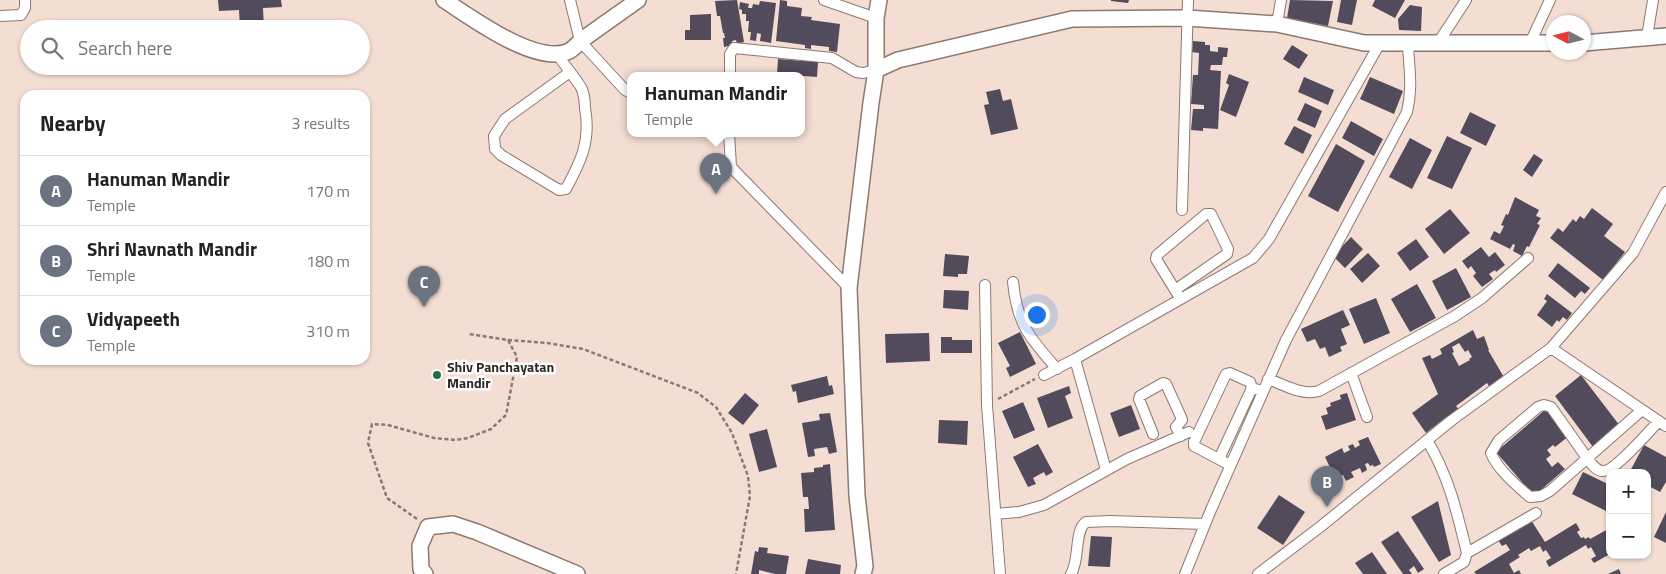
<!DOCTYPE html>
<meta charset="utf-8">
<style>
:root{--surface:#fff;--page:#f6f6f6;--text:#222;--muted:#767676;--line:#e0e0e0;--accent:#1c7143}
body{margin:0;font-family:"Titillium Web",sans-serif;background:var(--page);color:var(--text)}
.controls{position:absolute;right:15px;bottom:15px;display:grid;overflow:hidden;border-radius:10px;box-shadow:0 1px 4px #0004}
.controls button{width:45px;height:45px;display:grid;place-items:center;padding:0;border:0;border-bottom:1px solid var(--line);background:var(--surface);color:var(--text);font:25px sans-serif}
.compass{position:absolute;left:1546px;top:15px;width:45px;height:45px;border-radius:50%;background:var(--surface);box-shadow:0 1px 4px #0004;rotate:277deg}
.you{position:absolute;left:1036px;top:314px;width:18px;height:18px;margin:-12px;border:4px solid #fff;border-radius:50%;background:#1a73e8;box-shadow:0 0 0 8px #1a73e833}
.badge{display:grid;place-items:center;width:32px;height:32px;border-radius:50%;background:var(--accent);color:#fff;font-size:16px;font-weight:700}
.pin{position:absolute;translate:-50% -41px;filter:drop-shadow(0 1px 2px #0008)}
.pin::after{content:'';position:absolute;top:26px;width:18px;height:15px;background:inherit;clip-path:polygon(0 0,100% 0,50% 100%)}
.popup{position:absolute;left:627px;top:72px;width:178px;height:65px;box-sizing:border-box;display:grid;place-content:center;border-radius:10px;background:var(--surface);filter:drop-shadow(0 1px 4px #0005);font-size:16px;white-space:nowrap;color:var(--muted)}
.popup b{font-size:19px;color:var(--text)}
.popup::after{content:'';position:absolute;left:50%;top:100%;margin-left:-10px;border:10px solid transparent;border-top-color:var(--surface)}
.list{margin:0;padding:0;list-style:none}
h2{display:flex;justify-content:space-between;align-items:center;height:65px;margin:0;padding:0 20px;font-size:21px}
h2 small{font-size:16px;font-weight:400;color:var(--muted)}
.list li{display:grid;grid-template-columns:32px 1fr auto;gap:15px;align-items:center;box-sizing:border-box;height:70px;padding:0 20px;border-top:1px solid var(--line)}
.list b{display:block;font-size:19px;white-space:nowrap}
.list p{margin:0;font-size:16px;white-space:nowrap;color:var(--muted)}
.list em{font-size:16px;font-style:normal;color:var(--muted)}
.icon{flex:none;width:28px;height:28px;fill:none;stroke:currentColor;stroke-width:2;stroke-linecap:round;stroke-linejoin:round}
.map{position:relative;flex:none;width:1666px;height:574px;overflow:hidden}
.search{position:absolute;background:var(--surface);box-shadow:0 1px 4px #0004;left:20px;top:20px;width:350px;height:55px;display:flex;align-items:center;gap:12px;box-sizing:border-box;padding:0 18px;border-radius:28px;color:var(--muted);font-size:19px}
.panel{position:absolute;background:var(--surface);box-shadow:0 1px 4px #0004;left:20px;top:90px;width:350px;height:275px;border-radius:15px}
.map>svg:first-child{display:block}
.building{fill:#524b5c;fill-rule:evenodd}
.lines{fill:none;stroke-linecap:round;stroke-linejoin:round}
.street-casing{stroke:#8c7970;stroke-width:12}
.secondary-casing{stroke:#8c7970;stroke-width:18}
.path{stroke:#887a73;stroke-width:2.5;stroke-dasharray:4 2.5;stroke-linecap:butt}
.street{stroke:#fff;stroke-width:10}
.secondary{stroke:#fff;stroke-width:15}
.poi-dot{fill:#1c7143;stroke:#fff;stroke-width:2}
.labels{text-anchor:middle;stroke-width:5;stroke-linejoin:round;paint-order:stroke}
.poi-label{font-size:14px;font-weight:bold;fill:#302824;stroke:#fff;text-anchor:start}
</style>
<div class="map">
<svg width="1666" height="574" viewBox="0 0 1666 574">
<rect width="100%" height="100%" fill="#f4ded4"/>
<path class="building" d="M218,0H281L282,7L263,8L264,29H240L239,10L219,11Z
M737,0L744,42L737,44L736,40L732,41L733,45L724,47L723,38H725L724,33H723L720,16H717L715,1Z
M780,0L787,1V6L802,8L801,16L812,17L811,20L840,24L837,52L829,51V47L811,45V49L805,48V45L776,41Z
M1111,0H1129L1128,3L1111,1Z
M1290,0L1333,1L1328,26L1287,18Z
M1341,0H1357L1352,25L1337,22Z
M1375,0H1405L1395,18L1372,6Z
M760,1L776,3L771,43L760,41L761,34L757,33L756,41L750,40L751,32H748L749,21H746V14H742V10L739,9L740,2L749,4L748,8H752L753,4L759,5Z
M1410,5L1422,7L1421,31L1399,30L1398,19Z
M711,14V40H685V30H690V15Z
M1193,41L1205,42V45H1210V51L1218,52V47L1228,48L1227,57H1223L1222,65H1211L1210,70L1221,71L1218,129L1203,128V131L1191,130L1193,109H1204V105L1191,104L1193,75H1198L1199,53L1192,52Z
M1292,45L1308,55L1299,69L1283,59Z
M778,59L818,62L817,77L777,74Z
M1229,74L1249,82L1236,117L1220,110L1229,85L1226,83Z
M1304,77L1334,90L1328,105L1298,92Z
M1370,77L1403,91L1394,114L1360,99Z
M1000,89L1003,101L1011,99L1018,129L991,135L984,105L989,104L986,92Z
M1305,103L1322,111L1315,128L1297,120Z
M1470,112L1496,125L1486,146L1460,133Z
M1351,121L1383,139L1374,156L1342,138Z
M1294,126L1312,135L1303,154L1284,144Z
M1447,136L1472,148L1452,189L1427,178Z
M1410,138L1432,150L1412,189L1389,177Z
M1336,144L1365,161L1338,212L1308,196Z
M1534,154L1543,160L1532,177L1523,170Z
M1515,197L1539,210L1536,216L1541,218L1537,224L1540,225L1529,247L1527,246L1522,256L1513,251L1515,245L1513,244L1510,249L1490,239L1494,231L1500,234L1504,226L1501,225L1506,214L1508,215Z
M1592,208L1613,224L1604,236L1625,252L1603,280L1550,238L1558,228L1563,232L1573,219L1576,222L1580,216L1584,219Z
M1450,209L1470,233L1444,254L1425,229Z
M1351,237L1363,249L1345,268L1333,256Z
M1416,239L1429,257L1410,271L1397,253Z
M1481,247L1489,257L1495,252L1505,265L1496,272L1495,270L1489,274L1493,279L1482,287L1473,276L1476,273L1471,266L1468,269L1462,261Z
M1368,253L1380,266L1362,283L1350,269Z
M945,254L969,256L967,274H958V277L943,276Z
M1558,263L1590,288L1585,294L1581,291L1575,298L1548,276Z
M1456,268L1471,297L1447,310L1432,281Z
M1417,284L1436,318L1410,332L1391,299Z
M944,290L969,291L968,310L943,308Z
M1547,294L1572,313L1567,320L1563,317L1559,322L1557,320L1552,327L1537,315L1547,301L1544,299Z
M1376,298L1390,333L1364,344L1349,309Z
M1343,310L1350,325L1341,329L1347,344L1340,347L1342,351L1329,357L1325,347L1320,349L1315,339L1307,342L1301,329Z
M1473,330L1477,339L1484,336L1489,350H1488L1505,379L1491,389L1487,383L1456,406L1461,412L1448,421L1445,418L1426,433L1412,413L1438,394L1422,358L1430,355L1432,359L1442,354L1440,349ZM1459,343L1465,352L1468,350L1472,357L1469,359L1470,360L1459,366L1452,353L1454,352L1452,347Z
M1020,332L1036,364L1010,377L1006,368L1010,366L998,343Z
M929,333L930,361L886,363L885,334Z
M941,337H952V340H972V353H941Z
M1581,375L1620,426L1593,447L1555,396Z
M827,376L829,386L832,385L834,394L798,403L796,391L793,392L791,385Z
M1069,386L1071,393L1065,396L1073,418L1048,428L1037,398Z
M745,393L759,405L743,425L728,413Z
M1347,393L1356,420L1326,430L1321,416L1328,414L1326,408L1331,406L1330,403L1341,399L1340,395Z
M1023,402L1035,430L1014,439L1002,411Z
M1131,405L1140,429L1119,437L1110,413Z
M1546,409L1569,436L1555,447L1553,445L1547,450L1551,455L1546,459L1552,467L1558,462L1565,469L1534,496L1496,452Z
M830,413L837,452L829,454L827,447L814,449L815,456L808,457L802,423L820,420L819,414Z
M939,420L968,421L967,445L938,443Z
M767,429L777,467L759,472L749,434Z
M1368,437L1381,464L1374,467L1373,465L1370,466L1368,463L1365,464L1367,470L1362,473L1360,468L1351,472L1354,477L1346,481L1343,475L1335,478L1325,457L1342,448L1344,453L1350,450L1348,446L1353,444L1355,448L1360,445L1358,441Z
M1038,444L1053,472L1046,476L1044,472L1033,478L1036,484L1028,487L1013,457Z
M1644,445L1666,457V482L1660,492L1647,485V473H1629Z
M830,464L835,530L805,532L804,509H809L808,497H803L801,473L814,472V468L823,467V465Z
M1583,472L1610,485V513L1572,494Z
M1279,495L1305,512L1283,545L1257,528Z
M1438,501L1451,555L1439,562L1411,517Z
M1666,512V543L1654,537Z
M1531,520L1545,542L1576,523L1580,530L1577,532L1581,538L1584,537L1585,539L1589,537L1590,539L1610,528V554L1594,563L1591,559L1596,556L1591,547L1588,549L1586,545L1549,567L1546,561L1551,558L1546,550L1543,552L1540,546L1531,551L1529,548L1518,555L1520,557L1509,564L1514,573L1519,570L1521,574H1476L1474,572L1510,550L1506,544L1502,546L1498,540Z
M1398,531L1424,569L1418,573L1414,566L1409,570L1412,574H1403L1381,542Z
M1091,536L1112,537L1110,567L1088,566Z
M759,547L768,548L767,553L789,556L786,574H775L759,570V574H751L755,551L758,552Z
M1372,552L1387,574H1363L1355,563Z
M808,559L841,565L840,574H805Z
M1619,569L1621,574H1608Z"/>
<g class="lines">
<defs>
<path id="street" d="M570,0L580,41L625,90L631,93
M824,0L876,18
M0,16L21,15L25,8V0
M1277,24L1281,0
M1647,37L1653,0
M1438,43L1466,0
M1530,43L1550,0
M557,54C565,66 575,77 582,89C584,95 585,102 585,108C591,141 581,161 566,189L559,190L501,155L495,149L494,136L505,119L570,72
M730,75V54L734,48L832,58L856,72L863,73L876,70
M729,133L731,167L849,288
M1182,210L1188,0
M1013,282C1017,325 1030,338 1057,369
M985,285L987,405L1000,574
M1175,290L1227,254L1228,249L1211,214H1206L1157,255L1156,259L1180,298
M1551,348L1666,426
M1075,359L1106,470
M1351,373L1367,417
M1044,375L1075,359L1253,258L1269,239L1380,43
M1268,379C1285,385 1302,396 1319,391L1455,316L1482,298L1528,258
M1642,410L1550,491L1541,496L1530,497C1517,486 1497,469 1491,453L1499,440L1538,407L1544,405L1551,407L1587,458C1591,463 1595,470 1602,471C1614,473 1649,431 1659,421
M1153,434L1139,399L1140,396L1163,383L1166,384L1181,417L1182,420L1176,427L1181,436
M1427,440C1449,477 1457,512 1467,553L1464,562L1444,574
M1219,459L1252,388
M1230,465L1194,446V442L1226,374L1230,373L1250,382L1252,388L1262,391
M995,514L1019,512L1044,505L1127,459L1189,432
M1467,553L1536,513
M1071,574C1080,560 1074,530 1086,522L1110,521L1205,524
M1185,574L1210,512L1286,340L1407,112C1413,87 1409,69 1408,44
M1258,574L1320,527L1452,420L1551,348L1633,253L1666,192"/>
<path id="secondary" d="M444,0C472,18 534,64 567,52C573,50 577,44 582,40C601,26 620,13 638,0
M1584,43L1666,36
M876,70L898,60L1072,19L1187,18L1277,24L1364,43H1554
M425,574L421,569L420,546L428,527L453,524L477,532L577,574
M863,574L865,566L857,496L849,288L871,103L876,70V18L879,0"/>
</defs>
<use href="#street" class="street-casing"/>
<use href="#secondary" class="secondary-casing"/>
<path class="path" d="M508,340L547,343L583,349L698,393L716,407L732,433L748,476L750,496L736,574
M998,399L1035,379
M417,519L387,498L368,443L372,424L388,425L434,438L455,440L468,438L491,429L506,415L517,357L508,340L469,334"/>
<use href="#street" class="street"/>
<use href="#secondary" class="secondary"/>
</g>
<circle class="poi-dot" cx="437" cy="375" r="5"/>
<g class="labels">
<g class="poi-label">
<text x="447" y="372">Shiv Panchayatan<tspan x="447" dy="16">Mandir</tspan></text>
</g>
</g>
</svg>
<div class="controls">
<button>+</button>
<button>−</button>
</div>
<svg class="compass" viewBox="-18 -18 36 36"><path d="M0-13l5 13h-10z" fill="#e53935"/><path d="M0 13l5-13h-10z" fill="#767676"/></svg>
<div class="you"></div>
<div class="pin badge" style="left:716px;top:194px;background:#6b7280">A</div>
<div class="popup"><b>Hanuman Mandir</b>Temple</div>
<div class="pin badge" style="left:1327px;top:507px;background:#6b7280">B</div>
<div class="pin badge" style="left:424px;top:307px;background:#6b7280">C</div>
<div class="search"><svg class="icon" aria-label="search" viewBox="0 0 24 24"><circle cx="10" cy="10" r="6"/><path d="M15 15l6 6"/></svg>Search here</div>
<section class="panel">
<h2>Nearby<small>3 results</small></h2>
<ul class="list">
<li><span class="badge" style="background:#6b7280">A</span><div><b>Hanuman Mandir</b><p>Temple</p></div><em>170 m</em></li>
<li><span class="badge" style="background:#6b7280">B</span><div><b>Shri Navnath Mandir</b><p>Temple</p></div><em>180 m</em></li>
<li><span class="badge" style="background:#6b7280">C</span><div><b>Vidyapeeth</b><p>Temple</p></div><em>310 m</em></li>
</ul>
</section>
</div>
